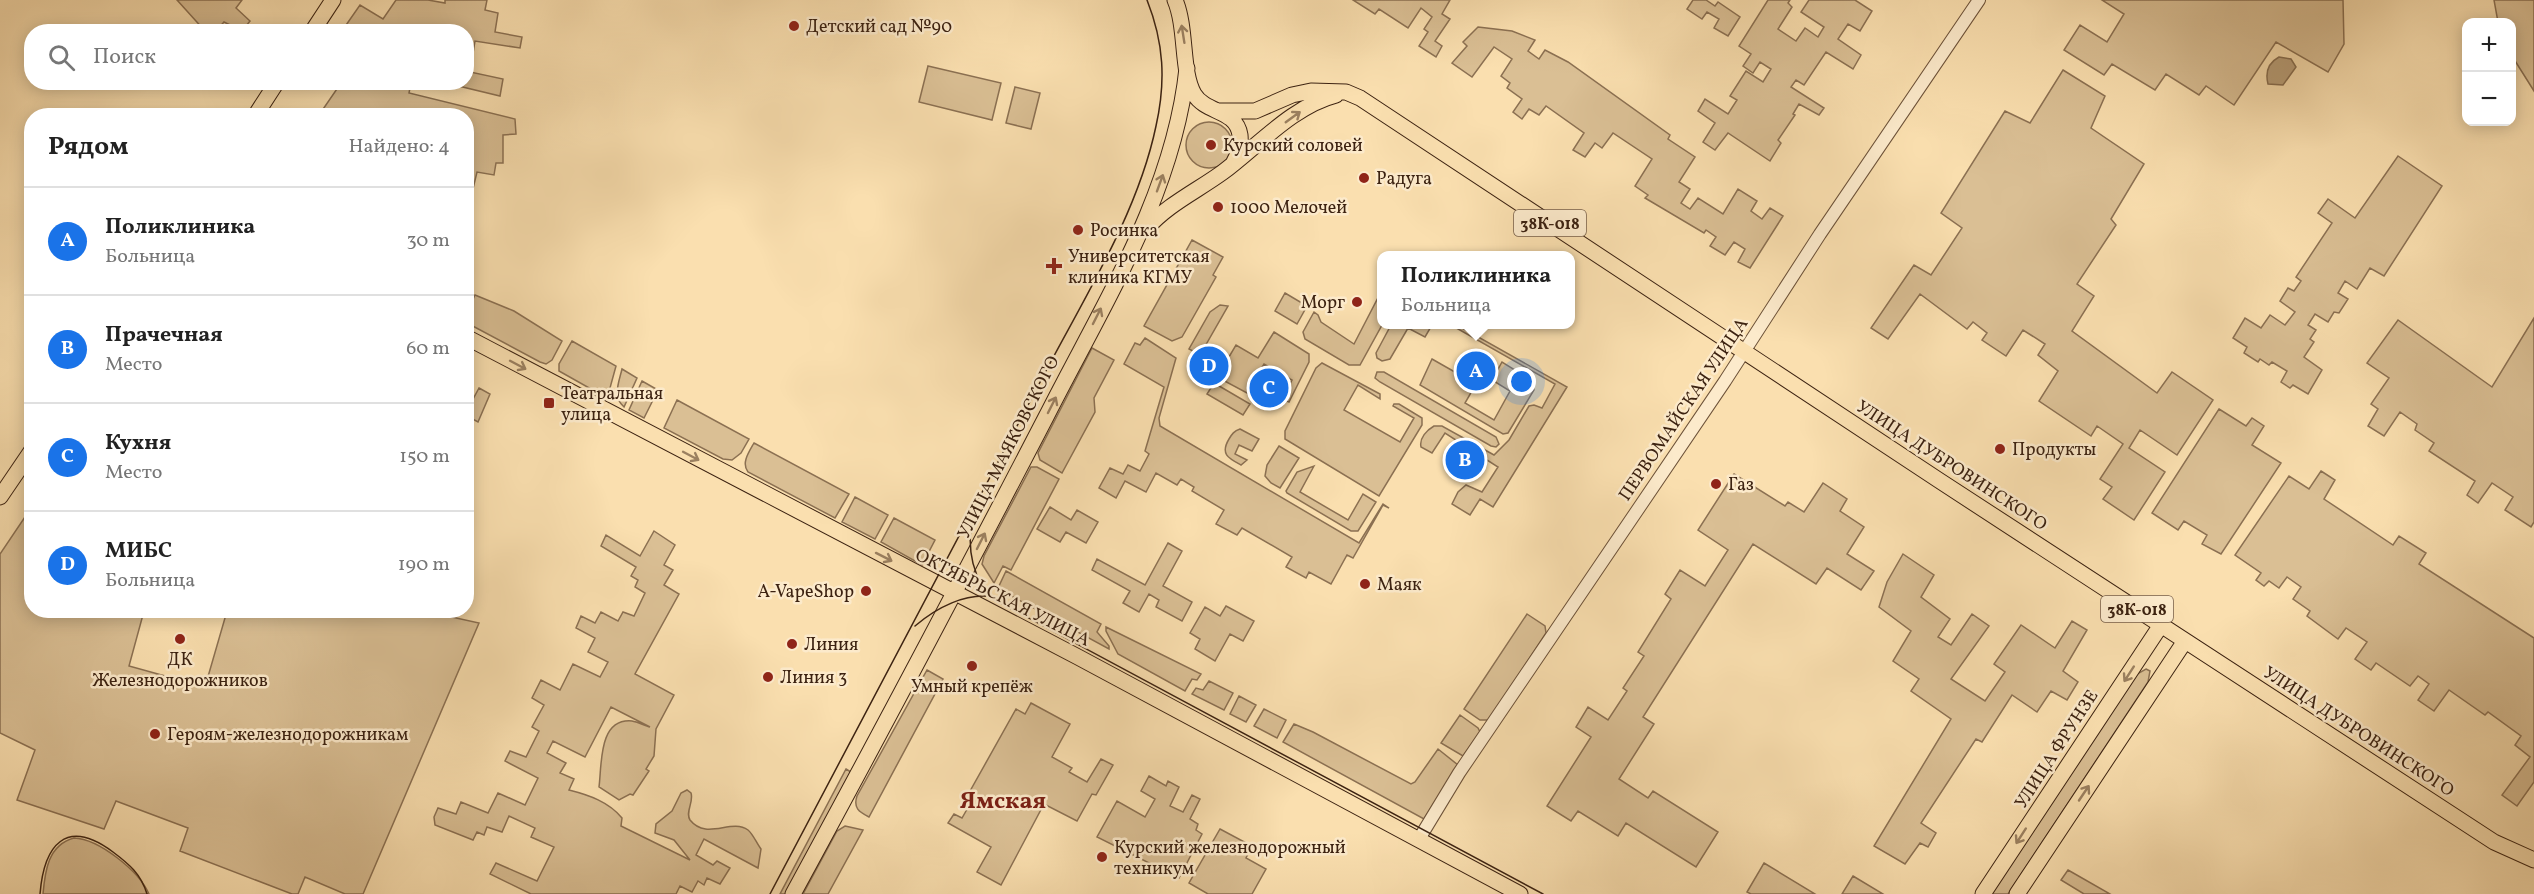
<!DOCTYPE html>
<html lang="ru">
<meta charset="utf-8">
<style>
:root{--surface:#fff;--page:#f2f2f2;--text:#222;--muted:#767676;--line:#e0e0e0;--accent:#1a73e8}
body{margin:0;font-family:Vollkorn,serif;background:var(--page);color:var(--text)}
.controls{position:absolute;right:18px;top:18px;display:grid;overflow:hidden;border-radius:12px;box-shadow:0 3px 15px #0003}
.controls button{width:54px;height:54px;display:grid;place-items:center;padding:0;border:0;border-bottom:2px solid var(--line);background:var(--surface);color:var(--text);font:30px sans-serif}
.you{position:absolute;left:1522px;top:382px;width:21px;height:21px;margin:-15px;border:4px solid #fff;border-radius:50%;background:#1a73e8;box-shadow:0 0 0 9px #1a73e833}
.badge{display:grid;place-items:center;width:39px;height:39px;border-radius:50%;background:var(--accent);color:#fff;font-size:20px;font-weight:700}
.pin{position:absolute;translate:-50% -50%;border:3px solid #fff;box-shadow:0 2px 6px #0006}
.popup{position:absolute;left:1377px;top:251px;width:198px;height:78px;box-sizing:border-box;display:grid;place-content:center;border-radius:12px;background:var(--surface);filter:drop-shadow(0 2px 4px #0005);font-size:20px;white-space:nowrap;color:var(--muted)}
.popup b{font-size:22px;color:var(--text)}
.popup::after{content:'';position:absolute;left:50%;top:100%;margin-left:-12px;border:12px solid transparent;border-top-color:var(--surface)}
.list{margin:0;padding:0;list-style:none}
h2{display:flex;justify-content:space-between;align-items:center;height:78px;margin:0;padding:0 24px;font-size:26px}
h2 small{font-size:20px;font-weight:400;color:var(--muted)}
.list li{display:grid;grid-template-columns:39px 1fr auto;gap:18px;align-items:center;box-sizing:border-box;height:108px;padding:0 24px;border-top:2px solid var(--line)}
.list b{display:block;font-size:22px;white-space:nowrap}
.list p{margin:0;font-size:20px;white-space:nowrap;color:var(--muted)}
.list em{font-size:20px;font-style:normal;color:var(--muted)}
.icon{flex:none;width:33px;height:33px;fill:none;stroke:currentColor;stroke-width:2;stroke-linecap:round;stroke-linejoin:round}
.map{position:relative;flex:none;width:2534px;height:894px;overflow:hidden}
.search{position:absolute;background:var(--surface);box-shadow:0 3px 15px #0003;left:24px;top:24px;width:450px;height:66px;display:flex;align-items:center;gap:15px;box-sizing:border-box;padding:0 21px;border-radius:24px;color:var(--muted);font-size:22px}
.panel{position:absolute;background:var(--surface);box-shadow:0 3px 15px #0003;left:24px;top:108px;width:450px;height:510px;border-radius:24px}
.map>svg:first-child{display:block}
.green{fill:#dabf94;stroke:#8b7052;stroke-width:1.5}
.water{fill:#b99f79;stroke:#876d4f;stroke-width:1.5}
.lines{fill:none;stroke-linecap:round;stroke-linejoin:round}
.minor-casing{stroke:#6c5138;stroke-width:14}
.major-casing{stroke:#3c2211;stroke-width:17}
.minor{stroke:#fceacb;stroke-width:12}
.major{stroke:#fadfaf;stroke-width:15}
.tram{stroke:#3c2211;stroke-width:1.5}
.oneway{stroke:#9b8060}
.poi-dot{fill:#8f2418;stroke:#fceacb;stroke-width:2}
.labels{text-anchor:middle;stroke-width:5;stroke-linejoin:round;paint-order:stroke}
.shield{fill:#fceacb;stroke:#765e49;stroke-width:1.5}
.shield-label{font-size:16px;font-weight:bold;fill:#3c2211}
.poi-label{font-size:18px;fill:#3c2211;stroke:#fceacb;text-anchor:start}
.street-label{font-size:18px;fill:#3c2211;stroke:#fceacb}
.district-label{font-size:24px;font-weight:bold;fill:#7a1f14;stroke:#fceacb}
</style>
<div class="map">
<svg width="2534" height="894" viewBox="0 0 2534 894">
<rect width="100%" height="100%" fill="#fadfaf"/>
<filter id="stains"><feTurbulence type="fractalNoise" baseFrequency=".00333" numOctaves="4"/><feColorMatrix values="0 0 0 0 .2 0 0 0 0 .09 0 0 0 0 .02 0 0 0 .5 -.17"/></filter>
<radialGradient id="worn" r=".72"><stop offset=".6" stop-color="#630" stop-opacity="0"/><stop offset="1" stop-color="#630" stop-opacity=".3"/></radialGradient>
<path class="green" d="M177,0H242L236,8L250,21L242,31L224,22L216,31H205Z
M396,0H428L445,3V0H487L485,10L498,13L495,32L522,37L520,48L475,41L470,72L503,79L500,96L446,83L466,82V32L404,31L380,26L377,31H350L344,28L360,5L383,19Z
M1353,0H1450L1442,14L1450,19L1435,41L1442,46L1436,57L1419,46L1428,32L1424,29L1432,17L1421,8L1408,28L1379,9L1375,14Z
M1693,0H1706L1715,6L1718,2L1740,17L1728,36L1714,28L1719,19L1707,12L1702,19L1687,9Z
M1768,0H1790L1788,3L1792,7L1778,29L1796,41L1805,28L1818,37L1824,27L1801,12L1809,0H1855L1872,11L1860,31L1848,24L1838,39L1861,55L1853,69L1826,52L1804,85L1796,80L1791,87L1824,108L1819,115L1799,104L1793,114L1795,115L1778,140L1781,143L1770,161L1728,133L1715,150L1703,142L1715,123L1698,111L1705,99L1728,114L1737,100L1730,96L1746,71L1763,82L1771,69L1760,62L1753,73L1743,66L1751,54L1739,46Z
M2102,0H2343L2344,44L2328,72L2276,42L2234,105L2206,86L2199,95L2166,74L2155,90L2112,64L2104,75L2064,50L2080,25L2107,42L2124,14Z
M2494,0H2534V91L2512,56V22H2498Z
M1478,27L1512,31L1535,40L1528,51L1539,59L1545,50L1568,62L1670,135L1668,139L1695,157L1679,182L1690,189L1681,203L1690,209L1698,198L1723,214L1738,189L1757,201L1751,211L1762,219L1770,208L1783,216L1750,268L1738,262L1745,249L1734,242L1725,255L1710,246L1716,237L1706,230L1704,233L1645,198L1648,195L1635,186L1652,159L1613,133L1602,148L1595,143L1585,157L1573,150L1584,133L1546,106L1539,115L1529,109L1522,119L1513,112L1522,99L1507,88L1510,83L1501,76L1512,59L1494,47L1472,77L1452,63L1467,46L1463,42Z
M928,66L1001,83L992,120L919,102Z
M2063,70L2105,96L2091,128L2144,164L2111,219L2116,225L2077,284L2094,296L2072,331L2157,393L2172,372L2213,400L2177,455L2140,430L2129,448L2165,472L2134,520L2103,499L2112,487L2100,479L2123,444L2097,426L2091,436L2039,401L2058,371L2038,355L2045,344L2023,330L2006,356L1982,340L1987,333L1973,322L1967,329L1920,294L1888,339L1871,328L1914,265L1931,275L1962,228L1941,213L2005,111L2030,123Z
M341,83H411L409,93L515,119L516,134L503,135V163H496L494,175L477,172L471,197L467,196L466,116L319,115Z
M1015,87L1040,93L1031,129L1006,123Z
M1186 145a23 23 0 1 1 46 0a23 23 0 1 1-46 0Z
M2398,156L2442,186L2384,276L2370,268L2357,289L2345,281L2338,293L2348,299L2339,313L2334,312L2328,322L2315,314L2308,325L2316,330L2310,339L2314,342L2304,357L2322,370L2308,394L2293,385L2290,388L2281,382L2287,371L2272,362L2269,365L2260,359L2258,362L2244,353L2247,347L2233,338L2245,318L2261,328L2270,315L2285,325L2295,312L2280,301L2288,288L2294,291L2301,281L2296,277L2332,223L2318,213L2328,199L2355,218Z
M1192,240L1223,257L1213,275L1216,277L1182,337L1172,341L1144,326Z
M1381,292L1382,325L1360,365H1349L1305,339L1303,332L1314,312L1318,315L1321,322L1354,344Z
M1285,293L1307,306L1297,324L1275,311Z
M475,295L514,311L562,341L552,360L546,364L540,362L467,323V312Z
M1220,305L1228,306L1200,355L1189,349L1210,312Z
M2534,318V522L2531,527L2505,510L2513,497L2492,483L2478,503L2467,495L2475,481L2429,451L2434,443L2415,430L2417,424L2400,412L2384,436L2368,426L2378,409L2371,404L2389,378L2367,363L2398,320L2492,387Z
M1430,324L1432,325L1425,337L1408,328L1390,359L1382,361L1377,358L1376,353L1391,325Z
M1451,325H1457L1567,387L1493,507L1480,499L1470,515L1452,504L1458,492L1466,485L1482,492L1498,467L1445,433L1432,453L1421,447C1419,438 1427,430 1434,426H1442L1494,455L1509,440L1529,406L1534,405L1542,408L1555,384Z
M1274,332L1309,354V362L1289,402L1282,399L1292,380L1264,364L1247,393L1217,377L1236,345L1258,358Z
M1145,338L1176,358L1159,418L1160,426L1359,543L1383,504L1389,508L1383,505L1353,558L1347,555L1331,584L1309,572L1306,578L1286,567L1292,557L1242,528L1237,535L1216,524L1224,510L1192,491L1194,487L1181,479L1177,485L1156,473L1146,492L1125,481L1116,498L1099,488L1110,468L1123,474L1128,465L1140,471L1149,454L1145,451L1164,387L1124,364L1135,343L1140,345Z
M572,341L616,366L610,388L606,393H598L559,371V364Z
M1092,348L1114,360L1094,398L1095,412L1062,473L1040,460L1038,453Z
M1432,359L1476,384L1465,403L1494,420L1510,391L1492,380L1502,362L1531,380L1534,390L1508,433L1503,434L1420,385Z
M1322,363L1380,394V399L1358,385L1344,410L1400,442L1414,418L1393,406L1394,404H1399L1422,418V425L1379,496L1285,439V431L1316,368Z
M622,369L637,378L624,407C612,397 619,382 622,369Z
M1377,372H1384L1496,437L1499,444L1496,447L1491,446L1380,382L1375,378Z
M642,381L658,390L644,418L629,410Z
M1214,383L1250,404L1243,415L1207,394Z
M479,388L490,394L478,422L467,416L466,398L472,401Z
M677,400L749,439L741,453L732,460L723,459L664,428Z
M2219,409L2246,426L2252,418L2264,426L2252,445L2281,463L2221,554L2202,544L2207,535L2184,521L2178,530L2152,513Z
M1240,429L1259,439L1252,451L1239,445L1235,454L1247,460L1241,465C1228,458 1220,454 1229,439C1232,434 1234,431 1240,429Z
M754,443L849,494L835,518L748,472C741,463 749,452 754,443Z
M1279,446L1299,458L1280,488L1271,483L1265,476L1267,465Z
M1314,466L1300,492L1348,520L1363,494L1376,502L1358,531H1351L1287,493L1286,491L1297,472Z
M1031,467H1037L1059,479L1011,570L1003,566L994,583L982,564L984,556Z
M2321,471L2335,480L2324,499L2393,545L2399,536L2426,553L2419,564L2534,638V782L2517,806L2502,795L2530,757L2515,745L2521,736L2488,712L2485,715L2449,690L2434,711L2418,700L2429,684L2418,676L2410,686L2376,663L2371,670L2355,659L2367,642L2346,628L2338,639L2307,616L2310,611L2293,599L2301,587L2287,577L2279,588L2269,581L2264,586L2256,580L2261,573L2235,555L2289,476L2309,489Z
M1734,474L1785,506L1788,502L1804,512L1823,483L1847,499L1840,511L1864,527L1847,554L1874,571L1861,590L1827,568L1816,584L1753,544L1643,717L1654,724L1619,779L1648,798L1653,791L1718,832L1696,867L1626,823L1618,836L1578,811L1571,821L1547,806L1591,737L1576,727L1588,707L1608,720L1627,691L1623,688L1644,656L1638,652L1671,599L1665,594L1680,570L1705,586L1728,550L1698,530Z
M855,497L888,515L875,539L842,522Z
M1050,507L1071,520L1077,510L1098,522L1086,543L1066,532L1060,542L1037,529Z
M31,508L32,610L144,611L129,666L205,687L227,611L420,610L479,623L363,894H345L305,877L298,894H292L180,851L188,828L116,801L104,829L17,800L35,750L0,733V554Z
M894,518L935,540L922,565L881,542Z
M654,531L675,545L664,565L673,570L664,585L679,594L635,674L674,695L656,729L654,756L646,769L649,771L633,795L630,794L619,800L599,787C602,765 598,718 632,721C638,722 645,726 650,727L611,707L585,757L553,741L547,753L566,763L560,773L574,779L569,790C589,795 609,802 622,818L621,826L690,860L674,840L655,833L656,824L672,811L681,793L687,790L691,793C694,802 685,812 690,820C707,841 731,818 748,830C753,834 757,844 761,849L758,868L704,839L696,855L713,865L717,861L730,868L720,884L707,878L704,885L698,881L692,892L680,886L676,894H531L490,874L496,863L537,881L554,847L531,837L535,828L509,816L502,832L487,827L484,835L477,832L473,840L435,825L434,817L438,808L456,814L461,802L488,813L498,793L525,805L538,778L505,761L510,751L526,757L539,731L532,727L544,705L532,698L541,680L560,690L573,664L600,677L608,662L588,652L595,638L576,628L581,616L595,623L601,612L618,621L623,612L634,616L645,593L635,587L638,580L631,576L636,567L601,546L606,535L640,556Z
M1168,543L1182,551L1163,586L1192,602L1182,621L1156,607L1159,600L1149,594L1139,612L1123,603L1130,591L1092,570L1097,559L1145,585Z
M1903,554L1934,575L1921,597L1950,619L1938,637L1951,645L1972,614L1989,626L1951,679L1985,701L2005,672L1994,664L2021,625L2055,648L2072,621L2087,630L2063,671L2078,682L2067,700L2051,691L2037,712L2012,695L1982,742L1976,739L1921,823L1936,833L1928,847L1920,843L1905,864L1874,846L1951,719L1911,691L1919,679L1893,661L1911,631L1879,607L1887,582Z
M1006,571L1101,624L1097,632L1109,646V649L1004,592L999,586Z
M1226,606L1254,621L1243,641L1230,634L1215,661L1195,649L1200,639L1190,633L1205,607L1220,616Z
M1527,614L1545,626L1546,633L1489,720H1480L1464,709Z
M1106,627L1201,674L1197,680L1192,679L1185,691L1118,654L1106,631Z
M2146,669L2150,671L2148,682L2008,894H1991L2137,674Z
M927,670L943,679L869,817C859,812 853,808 857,796Z
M1209,681L1233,693L1224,710L1192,694L1196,688L1203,690Z
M1239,696L1256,705L1246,722L1230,714Z
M1031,703L1070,724L1052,757L1072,768L1069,772L1087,782L1101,759L1113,765L1096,795L1092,794L1077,821L1044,804L1001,885L977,872L991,847L948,823L954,814L962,818L970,804L965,800L1016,709L1025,714Z
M1264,709L1286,720L1277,738L1254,726Z
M1460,715L1478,728L1480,732L1463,756L1441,743Z
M1294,724L1313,732L1411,784L1415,782L1438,749L1458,765L1424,819L1283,742Z
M846,769L851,772L786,894H780Z
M1149,776L1166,786L1168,781L1179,787L1170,806L1183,812L1192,795L1200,799L1190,819L1198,824L1196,830L1202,834L1179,878L1097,837L1117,801L1145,817L1155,799L1141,791Z
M845,826L863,830L828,894H803L837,831Z
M1220,829L1252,846L1246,858L1266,869L1252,894H1208L1189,883Z
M74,838C99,839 139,871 149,894H43C45,871 48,845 74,838Z
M1764,863L1815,894H1751L1747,892Z
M2068,870L2110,894H2084L2061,880Z
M1853,876L1883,894H1842Z"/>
<path class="water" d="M2279,57L2291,59L2296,67L2283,85L2268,84C2265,72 2268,63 2279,57Z"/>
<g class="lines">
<defs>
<path id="minor" d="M1419,839L1459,773L1725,381L1820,234L1979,0"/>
<path id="major" d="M1175,0C1187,28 1181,72 1194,94C1206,114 1236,109 1240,135C1241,145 1239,153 1234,162
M312,32L333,0
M1219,111H1255L1292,95L1311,91L1346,92L1360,98L1940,481L2494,842L2534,860
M255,116L277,82
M1146,229C1168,204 1197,191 1223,172C1258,146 1293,106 1336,95
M466,337L1078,657L1520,894
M0,497L32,450
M793,894C879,736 963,577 1046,417C1102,306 1174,194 1187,68
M1983,894L2161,625
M2017,894L2185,641"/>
</defs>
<use href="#minor" class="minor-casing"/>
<use href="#major" class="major-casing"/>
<use href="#minor" class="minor"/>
<use href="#major" class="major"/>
<path class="tram" d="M972,520C967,549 972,580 995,600L1543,894
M915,626C936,608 966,592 994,597
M40,894C44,845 66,817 113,852C129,864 141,874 147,894
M770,894C859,727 948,560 1035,392C1077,309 1137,218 1156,126C1166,81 1164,43 1147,0"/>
</g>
<defs><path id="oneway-shaft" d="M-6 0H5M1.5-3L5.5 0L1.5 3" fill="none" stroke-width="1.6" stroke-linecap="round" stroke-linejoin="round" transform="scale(1.5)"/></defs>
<g class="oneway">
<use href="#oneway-shaft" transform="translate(1183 34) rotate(-99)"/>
<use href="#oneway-shaft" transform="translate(1293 117) rotate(-36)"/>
<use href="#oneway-shaft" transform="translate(1160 183) rotate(-70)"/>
<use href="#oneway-shaft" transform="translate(1097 316) rotate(-63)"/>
<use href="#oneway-shaft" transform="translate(518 365) rotate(28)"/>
<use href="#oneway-shaft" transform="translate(1052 405) rotate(-63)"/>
<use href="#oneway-shaft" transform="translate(691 456) rotate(28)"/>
<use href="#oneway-shaft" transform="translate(981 541) rotate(-63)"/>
<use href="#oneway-shaft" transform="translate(884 557) rotate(27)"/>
<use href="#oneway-shaft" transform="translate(2129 674) rotate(123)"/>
<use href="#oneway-shaft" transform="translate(2084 793) rotate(-56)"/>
<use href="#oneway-shaft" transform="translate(2021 836) rotate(123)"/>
</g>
<g class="poi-dot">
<circle cx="794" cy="26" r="6"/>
<circle cx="1211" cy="145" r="6"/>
<circle cx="1364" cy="178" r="6"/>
<circle cx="1218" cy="207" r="6"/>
<circle cx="1078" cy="230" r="6"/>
<path d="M1051 257h6v6h6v6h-6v6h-6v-6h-6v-6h6z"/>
<circle cx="1357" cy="302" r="6"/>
<rect x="543" y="397" width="12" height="12" rx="3"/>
<circle cx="2000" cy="449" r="6"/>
<circle cx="1716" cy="484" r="6"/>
<circle cx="1365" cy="584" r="6"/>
<circle cx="866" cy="591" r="6"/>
<circle cx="180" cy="639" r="6"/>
<circle cx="792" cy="644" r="6"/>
<circle cx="972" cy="666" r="6"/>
<circle cx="768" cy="677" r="6"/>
<circle cx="155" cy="734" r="6"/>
<circle cx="1102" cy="857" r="6"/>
</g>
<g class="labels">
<g class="shield">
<rect x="1514" y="210" width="72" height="26" rx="4.5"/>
<rect x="2101" y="596" width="72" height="26" rx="4.5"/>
</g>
<g class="shield-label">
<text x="1550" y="229">38К-018</text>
<text x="2137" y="615">38К-018</text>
</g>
<g class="poi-label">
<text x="806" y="32">Детский сад №90</text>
<text x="1223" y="151">Курский соловей</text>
<text x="1376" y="184">Радуга</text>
<text x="1230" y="213">1000 Мелочей</text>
<text x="1090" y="236">Росинка</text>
<text x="1068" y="262">Университетская<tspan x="1068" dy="21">клиника КГМУ</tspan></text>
<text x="1345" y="308" text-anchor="end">Морг</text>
<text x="561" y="399">Театральная<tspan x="561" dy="21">улица</tspan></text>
<text x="2012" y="455">Продукты</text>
<text x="1728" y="490">Газ</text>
<text x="1377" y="590">Маяк</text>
<text x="854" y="597" text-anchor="end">A-VapeShop</text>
<text x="804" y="650">Линия</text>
<text x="180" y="665" text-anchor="middle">ДК<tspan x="180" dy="21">Железнодорожников</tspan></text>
<text x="780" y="683">Линия 3</text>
<text x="972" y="692" text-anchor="middle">Умный крепёж</text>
<text x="167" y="740">Героям-железнодорожникам</text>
<text x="1114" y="853">Курский железнодорожный<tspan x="1114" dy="21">техникум</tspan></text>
</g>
<g class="street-label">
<text transform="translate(1683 409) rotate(-56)" y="6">ПЕРВОМАЙСКАЯ УЛИЦА</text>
<text transform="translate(1008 447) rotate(-63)" y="6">УЛИЦА МАЯКОВСКОГО</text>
<text transform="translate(1952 465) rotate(33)" y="6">УЛИЦА ДУБРОВИНСКОГО</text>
<text transform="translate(1003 597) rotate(27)" y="6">ОКТЯБРЬСКАЯ УЛИЦА</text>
<text transform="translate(2359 731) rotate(33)" y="6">УЛИЦА ДУБРОВИНСКОГО</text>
<text transform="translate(2056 749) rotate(-57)" y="6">УЛИЦА ФРУНЗЕ</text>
</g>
<g class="district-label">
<text x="1003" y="808">Ямская</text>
</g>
</g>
<rect width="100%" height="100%" filter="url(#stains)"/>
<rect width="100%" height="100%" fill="url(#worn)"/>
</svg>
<div class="controls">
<button>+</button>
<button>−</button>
</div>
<div class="you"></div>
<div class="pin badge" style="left:1476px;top:371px">A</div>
<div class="popup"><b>Поликлиника</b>Больница</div>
<div class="pin badge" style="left:1465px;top:460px">B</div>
<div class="pin badge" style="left:1269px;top:388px">C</div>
<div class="pin badge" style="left:1209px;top:366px">D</div>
<div class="search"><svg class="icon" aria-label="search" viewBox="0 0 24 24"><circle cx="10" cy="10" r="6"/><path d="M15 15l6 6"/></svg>Поиск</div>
<section class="panel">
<h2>Рядом<small>Найдено: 4</small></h2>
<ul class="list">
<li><span class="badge">A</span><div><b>Поликлиника</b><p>Больница</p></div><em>30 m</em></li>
<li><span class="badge">B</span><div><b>Прачечная</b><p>Место</p></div><em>60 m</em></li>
<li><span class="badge">C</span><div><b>Кухня</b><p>Место</p></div><em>150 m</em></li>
<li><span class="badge">D</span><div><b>МИБС</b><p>Больница</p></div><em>190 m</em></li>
</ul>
</section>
</div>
